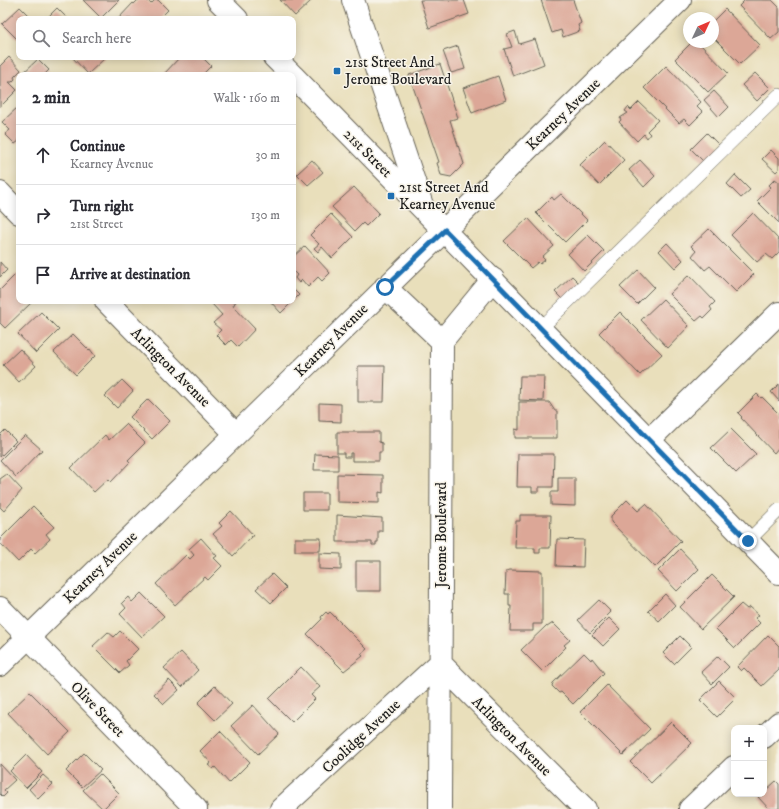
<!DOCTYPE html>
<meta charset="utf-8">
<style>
:root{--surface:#fff;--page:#f7f7f7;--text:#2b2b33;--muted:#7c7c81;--line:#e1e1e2}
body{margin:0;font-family:"IM FELL DW Pica",serif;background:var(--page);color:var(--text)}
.controls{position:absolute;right:12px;bottom:12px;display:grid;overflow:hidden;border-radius:8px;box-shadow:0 2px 10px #0003}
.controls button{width:36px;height:36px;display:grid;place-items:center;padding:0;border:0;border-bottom:1px solid var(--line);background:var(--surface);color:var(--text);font:20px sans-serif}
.compass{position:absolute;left:683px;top:12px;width:36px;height:36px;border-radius:50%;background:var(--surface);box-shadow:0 2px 10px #0003;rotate:46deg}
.stop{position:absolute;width:12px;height:12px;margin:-9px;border:3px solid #1f6fb2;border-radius:50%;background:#fff}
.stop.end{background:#1f6fb2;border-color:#fff;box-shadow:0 1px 4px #0008}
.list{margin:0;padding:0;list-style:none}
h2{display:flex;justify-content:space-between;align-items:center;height:52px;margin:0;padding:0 16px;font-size:17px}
h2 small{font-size:13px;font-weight:400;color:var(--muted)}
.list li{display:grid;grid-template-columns:26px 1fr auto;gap:12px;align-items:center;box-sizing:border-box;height:60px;padding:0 16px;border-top:1px solid var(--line)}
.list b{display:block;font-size:15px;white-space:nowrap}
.list p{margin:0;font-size:13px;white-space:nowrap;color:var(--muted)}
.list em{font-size:13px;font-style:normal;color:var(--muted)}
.icon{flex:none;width:22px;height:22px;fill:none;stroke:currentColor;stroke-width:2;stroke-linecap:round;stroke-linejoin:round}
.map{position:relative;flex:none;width:779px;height:809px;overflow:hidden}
.search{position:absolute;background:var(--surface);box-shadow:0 2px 10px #0003;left:16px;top:16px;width:280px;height:44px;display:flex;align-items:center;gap:10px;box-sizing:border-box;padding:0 14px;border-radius:8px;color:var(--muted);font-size:15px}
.panel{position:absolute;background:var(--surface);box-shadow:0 2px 10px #0003;left:16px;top:72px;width:280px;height:232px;border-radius:8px}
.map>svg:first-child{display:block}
.building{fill:#dca797}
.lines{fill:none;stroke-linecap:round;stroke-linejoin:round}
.lane-casing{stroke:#646054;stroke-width:14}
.street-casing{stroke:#646054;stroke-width:24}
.secondary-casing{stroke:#646054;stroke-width:24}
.lane{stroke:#fff;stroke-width:13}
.street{stroke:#fff;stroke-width:22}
.secondary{stroke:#fff;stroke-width:22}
.route{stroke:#1f6fb2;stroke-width:5}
.poi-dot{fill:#1f6fb2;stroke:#f7f3e8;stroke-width:1.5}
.labels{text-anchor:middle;stroke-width:3;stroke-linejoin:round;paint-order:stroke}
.poi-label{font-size:15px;fill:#1c1c1c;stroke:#f7f3e8;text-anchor:start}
.street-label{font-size:15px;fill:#1c1c1c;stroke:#f7f3e8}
</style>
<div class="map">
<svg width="779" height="809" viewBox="0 0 779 809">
<rect width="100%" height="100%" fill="#f7f3e8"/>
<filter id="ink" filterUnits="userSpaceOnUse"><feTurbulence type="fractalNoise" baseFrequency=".025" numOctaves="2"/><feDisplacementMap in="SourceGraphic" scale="8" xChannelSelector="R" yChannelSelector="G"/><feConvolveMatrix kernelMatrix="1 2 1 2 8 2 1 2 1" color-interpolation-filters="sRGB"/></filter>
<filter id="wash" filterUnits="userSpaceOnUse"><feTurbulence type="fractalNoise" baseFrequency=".012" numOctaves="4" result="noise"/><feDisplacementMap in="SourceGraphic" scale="16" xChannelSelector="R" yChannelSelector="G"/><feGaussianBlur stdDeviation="0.9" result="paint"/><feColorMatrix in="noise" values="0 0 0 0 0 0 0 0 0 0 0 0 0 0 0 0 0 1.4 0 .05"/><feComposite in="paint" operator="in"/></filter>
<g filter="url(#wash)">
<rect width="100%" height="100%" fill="#e9dfbb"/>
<g id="blocks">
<path class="building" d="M83,0H119L101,18Z
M138,0H147L151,4L155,0H158L168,10L159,19H118L133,3L134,4Z
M280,0H312L295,16Z
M420,0H464L469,14L429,28Z
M541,0H573L581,23L578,25L580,31L563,37L561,30L552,33Z
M745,0H772L779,7V32L771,39L739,6Z
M20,7L32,19H19V41L2,24Z
M57,8L68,19H46Z
M725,9L760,45L740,64L713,37V31L716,29L713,26V21Z
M515,31L519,44L535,39L544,64L513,76L504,49L512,47L507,34Z
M692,42H698L728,73L708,92L675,59Z
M458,46L465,69L451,73L443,51Z
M9,57L21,70L14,77L15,79L12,82H9L17,90L0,107V66Z
M72,57H106L88,74Z
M180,57H206L204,59L211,66L202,75H163Z
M38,59L49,70L44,75H21Z
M440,64L458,118L450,120L464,164L451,177L441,175L437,163L439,162L409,75Z
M666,66L701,102L697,106L703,112L690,125L684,119L679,123L644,88Z
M755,73L770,88L757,101L742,85Z
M498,76L506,100L472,113L463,88Z
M714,91L729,107L719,117L704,100Z
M639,102L658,120L647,131L650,134L647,138L644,134L637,141L619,122L621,120L620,118L628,113L625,111L628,107L631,110Z
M19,106V141L15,144L5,134L10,130L2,122Z
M707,133L723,149L707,165L691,149Z
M605,140L624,160L599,185L580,165Z
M771,150L779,158V169L776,172L762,159Z
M312,160L323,172L308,185L297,174Z
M640,160L655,176L644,187L629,170Z
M735,175L750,190L741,198L727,184Z
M775,179L779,182V223L757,201L771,187L769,185Z
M354,187L379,213L366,226L363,223L355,231L332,207Z
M561,194L587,220L565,242L536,213L552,197L554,200Z
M753,213L779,240V252L772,259L766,254L757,262L731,235Z
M331,214L353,237L332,258L322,247L318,252L314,248L319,244L310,235Z
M528,218L554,246L542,257L545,260L540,264L538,262L531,268L504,241Z
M709,229L754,274L736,292L710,266L705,270L692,256L696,251L691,246Z
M588,235L604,251L584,271L568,254Z
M667,243L683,260L675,268L659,251Z
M305,246L330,273L322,281L318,277L308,287L302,280L299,283L295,278L297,275L293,271V257Z
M0,262L7,270L0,277Z
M638,270L654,287L637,304L620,287Z
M16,274L19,277V301H33L5,328L0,323V290Z
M689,275L715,302L710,307L712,310L704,318L702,316L696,321L669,294Z
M572,276L583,287L566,303L555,292Z
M293,289L299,295L281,313L270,301H293Z
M663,299L689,326L668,348L641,320Z
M215,301H236L233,306L255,329L238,347L231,340L226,345L216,335L221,330L213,323L222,315L212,304Z
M41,312L59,330L36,353L18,334Z
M620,312L662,354L640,375L599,333Z
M73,334L89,350L90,349L95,356L76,375L54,352Z
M20,349L36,366L19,382L3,365Z
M358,366H385L384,402H358Z
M520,376H544L543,401L519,400Z
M122,380L133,391L117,408L105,396Z
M779,384V401L771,392Z
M757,394L761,398L762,397L779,414V447L774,453L741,418L742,417L738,413Z
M148,399L170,421L152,439L130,417Z
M519,402H549L555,411H557V438H515V429L519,430Z
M319,403L341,404V422L319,421Z
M126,424L145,443L128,460L130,462L111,482L108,479L94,492L71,468L105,435L109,440Z
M731,429L756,454L736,473L711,448Z
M5,430L16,441L0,457V435Z
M337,432H379V442L382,443V452H379V461H352V453H350V457H344V453H337Z
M25,435L42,450L16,477L0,460Z
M315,454L338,455V470H314Z
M518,454H554L553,487H539V492H532V487H517Z
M7,474L22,490L4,511L0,507V479Z
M337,474L383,475V493L379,492V503L337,502Z
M558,478H575V506L551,505V492H558Z
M303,493H327V510H303Z
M627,500L638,511L646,504L681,541L655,567L611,522V516Z
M33,506L54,527L46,534L50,539L35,553L31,549L18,562L0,543V539Z
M231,511L254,536H252L233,556L213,534L222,526L219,523Z
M337,515L382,518V531H378V542H376V545H372V542H337Z
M520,515H551L550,548H540V553H535V548H515L516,521H520Z
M201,538L217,556L214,558L222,566L208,580L205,577L175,605L156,584L186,555L190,559L194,555L189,549Z
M295,538H321L320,551H295Z
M557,539L584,540L583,567L556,566Z
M680,549L699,569L677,591L658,571Z
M319,553L341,554V570L319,569Z
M356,561H381V591H356Z
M510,570L542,571V624H533V631H510L511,606H509V594H505L506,571Z
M272,574L286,588L271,603L256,589Z
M712,575L734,597L701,629L680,607Z
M141,593L164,616L142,637L120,614L126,608L122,603L128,597L132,602Z
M665,594L675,605L659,621L648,611Z
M599,600L611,612L590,633L578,620Z
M741,604L747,609L750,607L759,615L755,618L760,623L735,648L716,629Z
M326,612L328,614L330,612L367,649L361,654L363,656L344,671L307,634L322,619L321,617Z
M609,618L620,629L603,646L592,635Z
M553,623L570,640L564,645L566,647L542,671L521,650L546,626L547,627Z
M120,631L138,649L126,661L129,665L120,673L93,646L108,632L114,637Z
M768,635L779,646V670L762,686L744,668L741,671L737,667Z
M680,636L691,647L674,664L663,653Z
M181,652L198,670L182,687L164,668Z
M584,653L591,660L592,658L604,673L573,704L561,692L559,693L552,686L553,683Z
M718,656L729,667L712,684L701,672Z
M301,667L320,687L311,695L315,699L292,722L269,699Z
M169,680L179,690L164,704L154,694Z
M719,681L736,698L717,717L700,700Z
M607,685L650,729L623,755L580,712Z
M215,686L232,704L215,720L198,703Z
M30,692L70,732L47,754L8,713Z
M253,705L279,734L258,754L231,726Z
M671,722L692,743L651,783L630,762Z
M220,731L250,762L229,783L215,767L213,769L208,765L211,763L200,751Z
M84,753L101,770L82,787L66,771Z
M26,755L42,772L26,788L10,771Z
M0,764L15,780L4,790L7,793L3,797L0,794Z
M100,774L119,793L103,809L83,790Z
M43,775L53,784L38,799L29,789Z
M776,781L779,784V809H769L758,797L764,794V792Z"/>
</g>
</g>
<g filter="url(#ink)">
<use href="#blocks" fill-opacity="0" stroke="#646054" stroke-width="1"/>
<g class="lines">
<defs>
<path id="lane" d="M541,328L779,95
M748,541L779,510"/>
<path id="street" d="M353,0L423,208
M0,193L19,213
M385,287L442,341
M106,301L236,434
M649,440L779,313
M0,608L196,809
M0,665L680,0
M764,737L779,723
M281,809L440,663L585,809
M440,809L442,341L493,279
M690,809L734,767"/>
<path id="secondary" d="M218,0L237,19
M274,57L292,75
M293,76L779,573"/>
</defs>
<use href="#lane" class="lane-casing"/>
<use href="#street" class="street-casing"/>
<use href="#secondary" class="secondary-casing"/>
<use href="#lane" class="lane"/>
<use href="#street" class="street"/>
<use href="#secondary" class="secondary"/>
</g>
</g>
<g class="lines" filter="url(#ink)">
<path class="route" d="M385,287L445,230L748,541"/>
</g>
<g class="poi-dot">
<rect x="333" y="67" width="8" height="8" rx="2"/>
<rect x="387" y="192" width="8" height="8" rx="2"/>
</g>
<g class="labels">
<g class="poi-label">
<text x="345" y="67">21st Street And<tspan x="345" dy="17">Jerome Boulevard</tspan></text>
<text x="399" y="192">21st Street And<tspan x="399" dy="17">Kearney Avenue</tspan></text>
</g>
<g class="street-label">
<text transform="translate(563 114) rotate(-44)" y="5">Kearney Avenue</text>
<text transform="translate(368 153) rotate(45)" y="5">21st Street</text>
<text transform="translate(331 340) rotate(-45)" y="5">Kearney Avenue</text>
<text transform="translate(171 367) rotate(45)" y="5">Arlington Avenue</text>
<text transform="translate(441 535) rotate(-90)" y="5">Jerome Boulevard</text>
<text transform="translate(100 567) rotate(-44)" y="5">Kearney Avenue</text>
<text transform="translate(98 709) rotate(46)" y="5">Olive Street</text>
<text transform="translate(361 736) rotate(-43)" y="5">Coolidge Avenue</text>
<text transform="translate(512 736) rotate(45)" y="5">Arlington Avenue</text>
</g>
</g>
</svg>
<div class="controls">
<button>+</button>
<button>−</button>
</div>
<svg class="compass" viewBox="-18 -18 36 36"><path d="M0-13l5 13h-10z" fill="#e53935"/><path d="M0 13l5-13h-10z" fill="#7c7c81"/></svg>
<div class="stop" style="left:385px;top:287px"></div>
<div class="stop end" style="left:748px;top:541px"></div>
<div class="search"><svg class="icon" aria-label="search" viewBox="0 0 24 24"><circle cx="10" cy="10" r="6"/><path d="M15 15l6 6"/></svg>Search here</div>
<section class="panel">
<h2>2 min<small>Walk · 160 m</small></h2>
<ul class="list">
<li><svg class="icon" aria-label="ahead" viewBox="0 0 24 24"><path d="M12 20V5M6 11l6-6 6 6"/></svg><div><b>Continue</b><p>Kearney Avenue</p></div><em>30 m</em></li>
<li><svg class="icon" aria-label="right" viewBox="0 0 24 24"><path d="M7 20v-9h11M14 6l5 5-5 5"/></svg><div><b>Turn right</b><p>21st Street</p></div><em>130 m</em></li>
<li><svg class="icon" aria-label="arrive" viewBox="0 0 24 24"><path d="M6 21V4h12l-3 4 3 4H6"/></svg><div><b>Arrive at destination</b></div></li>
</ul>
</section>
</div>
